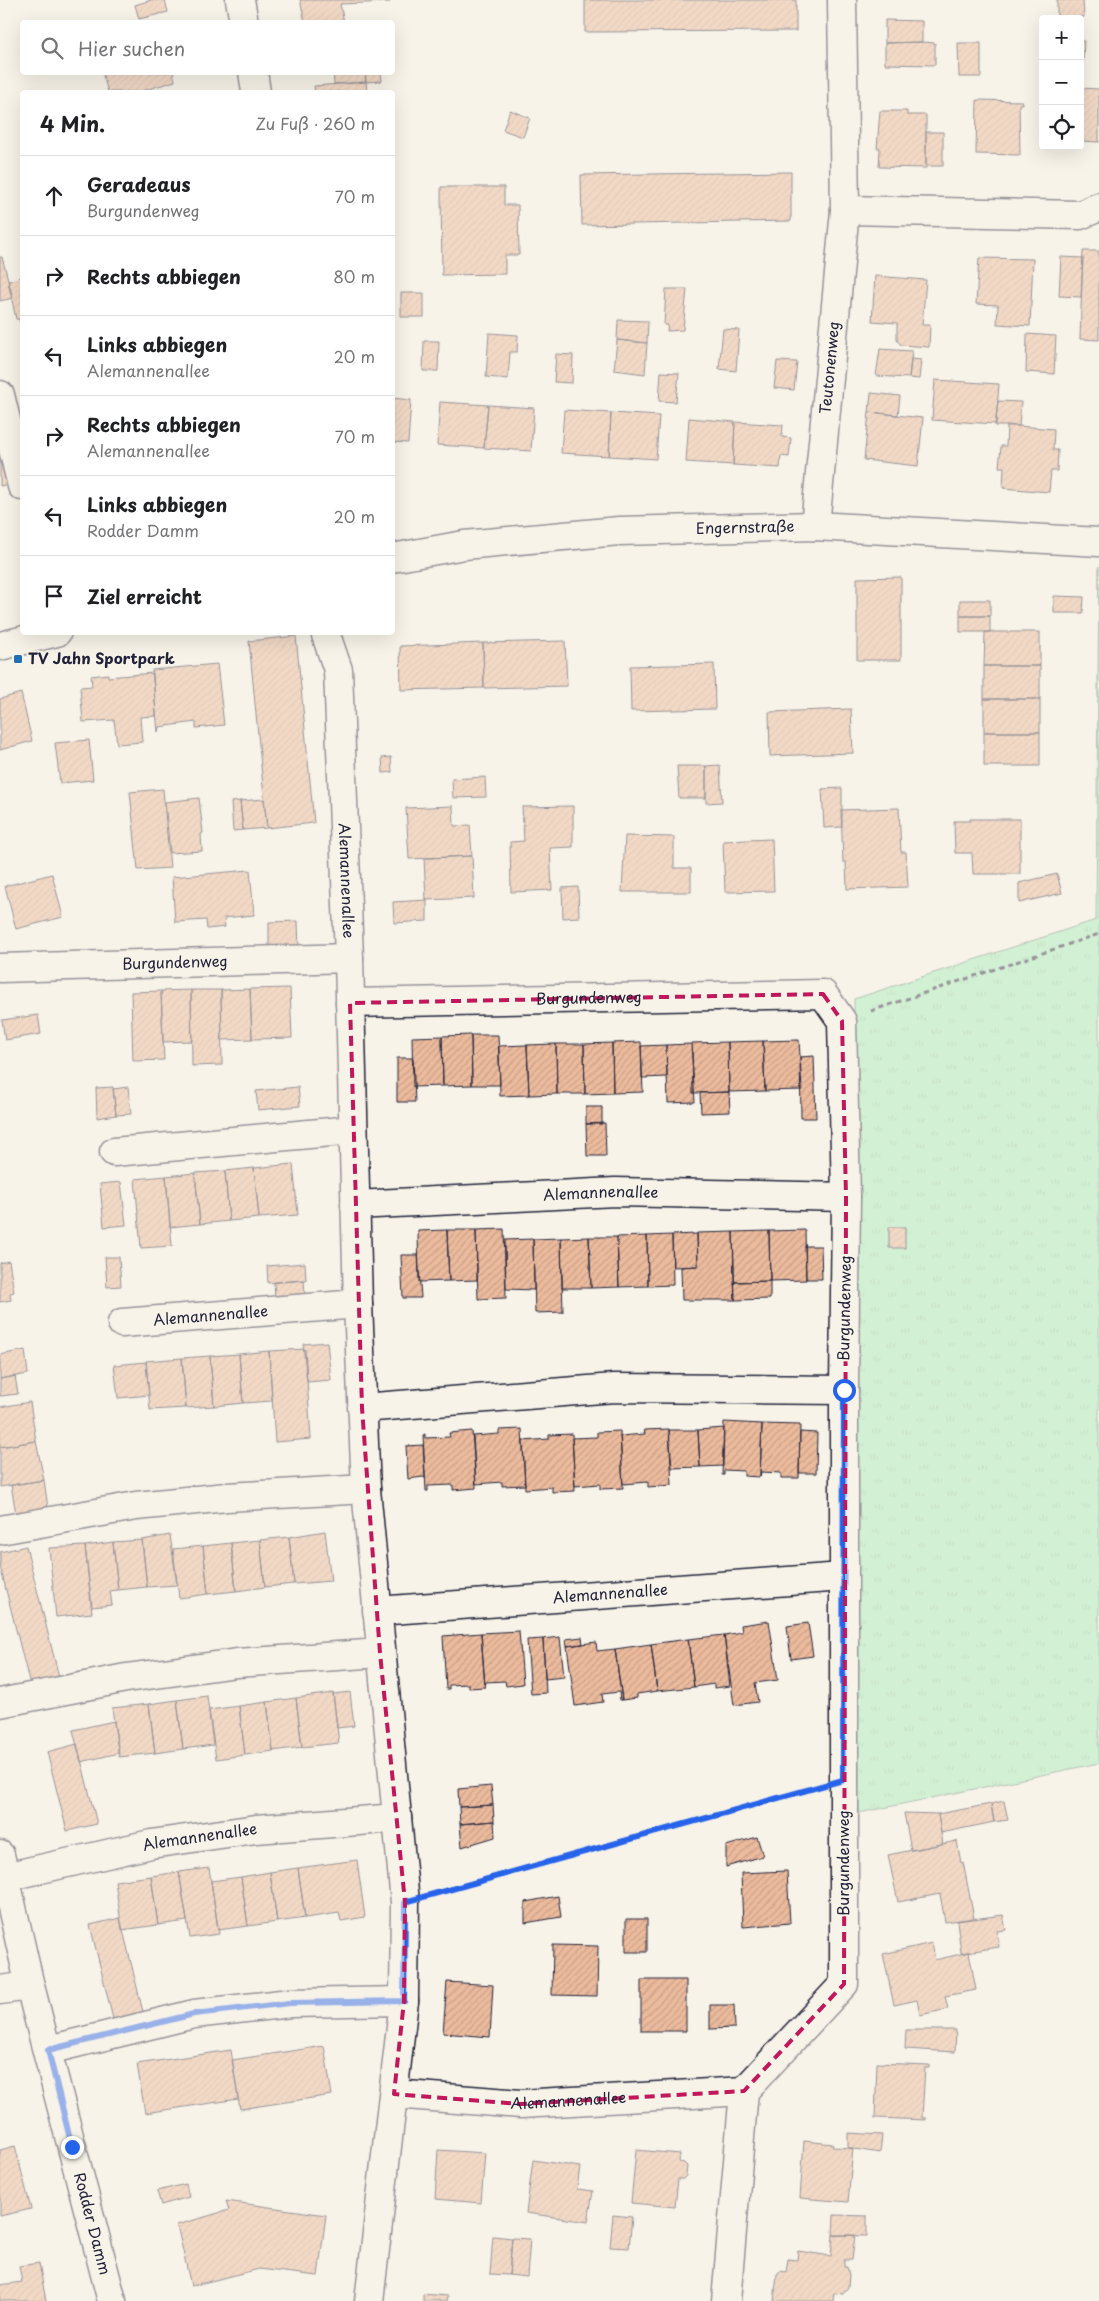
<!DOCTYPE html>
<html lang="de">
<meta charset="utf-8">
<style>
:root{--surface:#fff;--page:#f2f2f2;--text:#202124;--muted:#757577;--line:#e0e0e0}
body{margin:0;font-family:"Playpen Sans",sans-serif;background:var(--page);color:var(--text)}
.controls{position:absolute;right:15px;top:15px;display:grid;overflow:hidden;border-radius:5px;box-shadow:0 5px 20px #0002}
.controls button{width:45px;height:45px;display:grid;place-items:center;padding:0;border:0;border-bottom:1px solid var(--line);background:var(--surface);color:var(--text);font:25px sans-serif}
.stop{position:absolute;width:15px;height:15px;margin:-11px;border:4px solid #2563eb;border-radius:50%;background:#fff}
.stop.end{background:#2563eb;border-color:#fff;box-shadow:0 1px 5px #0008}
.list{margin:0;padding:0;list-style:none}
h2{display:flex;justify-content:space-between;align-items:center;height:65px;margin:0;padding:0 20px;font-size:21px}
h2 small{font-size:16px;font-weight:400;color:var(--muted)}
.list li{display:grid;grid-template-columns:32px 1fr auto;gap:15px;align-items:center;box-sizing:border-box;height:80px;padding:0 20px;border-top:1px solid var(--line)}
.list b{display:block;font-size:19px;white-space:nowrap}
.list p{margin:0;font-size:16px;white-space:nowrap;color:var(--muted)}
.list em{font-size:16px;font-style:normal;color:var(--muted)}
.icon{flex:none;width:28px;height:28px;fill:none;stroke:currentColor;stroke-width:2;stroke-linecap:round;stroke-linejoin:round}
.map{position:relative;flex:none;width:1099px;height:2301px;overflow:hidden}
.search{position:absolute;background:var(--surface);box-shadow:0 5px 20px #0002;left:20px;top:20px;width:375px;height:55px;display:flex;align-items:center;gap:12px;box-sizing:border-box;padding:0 18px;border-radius:5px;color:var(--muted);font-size:19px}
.panel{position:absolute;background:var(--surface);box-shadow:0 5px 20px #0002;left:20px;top:90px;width:375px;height:545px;border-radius:5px}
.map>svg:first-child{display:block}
.park{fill:url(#park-tufts);stroke:#64887c}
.building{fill:url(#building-hatch);stroke:#22223b}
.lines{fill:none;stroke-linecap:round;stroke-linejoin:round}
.minor-casing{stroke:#22223b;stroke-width:31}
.path{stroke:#22223b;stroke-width:3;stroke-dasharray:5 4;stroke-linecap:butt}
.minor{stroke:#f7f3e8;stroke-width:28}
.route{stroke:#2563eb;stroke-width:6}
.marked{fill:none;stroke:#c2185b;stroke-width:4;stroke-dasharray:10 6;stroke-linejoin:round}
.poi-dot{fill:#1f6fb2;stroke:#f7f3e8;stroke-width:2}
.labels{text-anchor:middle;stroke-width:4;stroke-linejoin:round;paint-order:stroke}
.street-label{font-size:15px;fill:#22223b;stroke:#f7f3e8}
.poi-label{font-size:15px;font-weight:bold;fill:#22223b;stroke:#f7f3e8;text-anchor:start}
</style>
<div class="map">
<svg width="1099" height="2301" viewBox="0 0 1099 2301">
<defs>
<pattern id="park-tufts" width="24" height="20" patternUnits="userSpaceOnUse" patternTransform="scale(1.25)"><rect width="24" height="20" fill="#a5eebc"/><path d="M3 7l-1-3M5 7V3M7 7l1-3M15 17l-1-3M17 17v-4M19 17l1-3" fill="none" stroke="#8ecca2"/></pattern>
<pattern id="building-hatch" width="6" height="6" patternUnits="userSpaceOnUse" patternTransform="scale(1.25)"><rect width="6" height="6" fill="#ecbb9d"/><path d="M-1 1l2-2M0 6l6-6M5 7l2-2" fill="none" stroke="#caa088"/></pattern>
</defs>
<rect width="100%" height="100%" fill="#f7f3e8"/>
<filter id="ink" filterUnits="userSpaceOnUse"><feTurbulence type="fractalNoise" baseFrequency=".02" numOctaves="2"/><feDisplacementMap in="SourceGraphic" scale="10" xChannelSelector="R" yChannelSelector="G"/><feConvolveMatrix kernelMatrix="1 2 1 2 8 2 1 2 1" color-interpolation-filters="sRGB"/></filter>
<g filter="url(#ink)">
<path class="park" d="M1099,566V1763L859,1813L854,999L1096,920Z"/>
<path class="building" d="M151,0H165L168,12L139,19L135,5Z
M300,0H390V2L340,4L344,22H305Z
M585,0H796V31L585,32Z
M1057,0H1083L1084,17L1057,18Z
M885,20L922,21V42L885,43Z
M1080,41H1084L1082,79H1080Z
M922,42L935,43V65L885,64V43Z
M958,43H981V77H959Z
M102,72H173L175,81L139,92H108Z
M333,72H365L366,82L334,84Z
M365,72H381L382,81L366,82Z
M366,82L367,92H315L314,86Z
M1080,88L1099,89V142L1080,141Z
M977,100L1022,101V104H1019L1020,155L976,154Z
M510,110L530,118L523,137L503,130Z
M880,111H907V115H926V168L879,167L880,148H877Z
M926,132H943V166H926Z
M791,172V221L582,225L581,175Z
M441,187H504V205H518L519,255H505V274L442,275Z
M1083,251H1099V340L1080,339Z
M0,257H2L13,298L0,301Z
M1061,257L1083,258L1081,297L1059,296Z
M979,258L1033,259L1030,326L997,324L998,305L976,304Z
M875,276L926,280L922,325H930L929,347L901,345L897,340V323L872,321Z
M22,277V329L19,319H16L8,281Z
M666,289H687L683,330L667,331L668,325H664Z
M401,293H424V317H401Z
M618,320L648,321L647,343L617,340Z
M723,329L739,330L736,371L719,369Z
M489,333L518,335L517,352H510L508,379L486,377Z
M1027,334L1056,336L1054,374L1026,372Z
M617,340L647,343L645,374L614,370Z
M424,341H439L438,371H423Z
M880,349L912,351L909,378L876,376Z
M556,354L573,355L572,383L554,382Z
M911,359L921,360L919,379L909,378Z
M777,361L797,362L794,390L774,388Z
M661,372L679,373L676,402L659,401Z
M935,380L999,384L996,424L932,420Z
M871,393L900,396L898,415L869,412Z
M392,398L411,400L408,443L392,442Z
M998,401L1021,402L1019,426H995Z
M440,402L488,405L484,448L437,445Z
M488,405L534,408L531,451L484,448Z
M564,410L611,413L609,456L561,453Z
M869,412L923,418L918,466L864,460Z
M611,413L659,416L656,459L609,456Z
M689,418L735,422L733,465L686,462Z
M735,422L783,425L782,437L791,438L789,457L781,456L780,468L733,465Z
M1007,425L1054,429L1053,450H1058L1057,471H1051L1049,492L1003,488L1004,467H999L1001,446H1006Z
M0,457L7,485L0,486Z
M901,577V660H857V578Z
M1054,596L1084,597L1083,613H1054Z
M960,600H990V616H960Z
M960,616H990V632H960Z
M985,632H1040V666H984Z
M296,636L314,823L267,828L249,641Z
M565,641L567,686L484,688L483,643Z
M483,643L484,688L401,690L400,646Z
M217,664L224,725L196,728V722L159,727L158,732L152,670Z
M714,664L715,709L631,711L630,666Z
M984,666H1040V699H984Z
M153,673L156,716L140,717L142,742L117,744L114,720L83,722L80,687L92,686L91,676L108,674V677Z
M21,693L32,741L0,750V699Z
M984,699H1040V732H984Z
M851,709L853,753L770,756L769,712Z
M984,732H1040V766H984Z
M89,740L93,780L60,783L55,743Z
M391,757L392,772L383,773L382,758Z
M720,765L722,802L706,803V766Z
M677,766H706V798H679Z
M485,777L486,797L453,798L452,779Z
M842,788V827L824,828L822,789Z
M163,789L170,868L138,870L130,792Z
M199,798L203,833L201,834L202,851L170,853L165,802Z
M264,799L267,828L243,830L240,801Z
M240,801L243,830L233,831L231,802Z
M453,806L454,826L470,825L472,856L409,859L406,808Z
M573,806V847L550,848L552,890L511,892L510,842L524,841L522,807Z
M899,808L901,852H906L908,887L847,889L846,862H843L841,810Z
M970,819H1020V874H973L972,853H955L954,821H970Z
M625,836L674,837V868H691V892H622Z
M772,839L774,891L725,892L723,841Z
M472,856L474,898L426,900L424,858Z
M250,870L254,915L224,918L225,927L207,929L206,920L175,922L172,877Z
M52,874L63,917L16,929L5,886Z
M1057,874L1062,893L1019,903V883Z
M578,887L579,917L563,918L562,888Z
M427,900V921L394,923L393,902Z
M298,921L299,950L269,951V922Z
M290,988L292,1038L252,1039L250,989Z
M250,989L252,1039L222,1040L221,990Z
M191,990L192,1041L163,1042L161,991Z
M191,990H221L222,1065L192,1066Z
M161,991L164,1060L133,1061L131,992Z
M38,1015L41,1034L5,1040L2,1020Z
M471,1035L472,1085L443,1086L442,1036Z
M471,1035H498L500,1085H472Z
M442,1036L443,1086L413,1087L412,1037Z
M799,1040L802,1090L765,1091L763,1041Z
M763,1041L765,1091L729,1092L728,1042Z
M641,1042L643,1092L613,1093L612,1043Z
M728,1042L729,1092L693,1093L692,1043Z
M612,1043L613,1093L585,1094L584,1044Z
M556,1044H584L585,1094H557Z
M556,1044L557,1094L529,1095L527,1045Z
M691,1044L695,1102L668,1103L666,1045Z
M527,1045L529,1095L500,1096L499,1046Z
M666,1045L667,1077L642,1078L641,1046Z
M814,1056L816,1118H801L800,1057Z
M397,1058H413L415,1102H397Z
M113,1087L116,1115L97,1118L96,1088Z
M128,1087L131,1114L116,1115L113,1089Z
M298,1087L300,1106L258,1110L256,1091Z
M729,1092L730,1112L701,1113L700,1093Z
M586,1107H602V1124H586Z
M605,1123L606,1156H587L586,1124Z
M293,1164L298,1215L259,1218L254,1168Z
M254,1168L259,1218L229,1221L225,1171Z
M225,1171L229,1221L200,1224L195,1173Z
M195,1173L200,1224L170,1227L166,1176Z
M166,1176L172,1246L141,1248L135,1179Z
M121,1182L126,1225L104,1227L100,1184Z
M889,1227H905V1248H889Z
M504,1229L506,1298L478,1299L476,1230Z
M447,1230H476L477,1280L449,1281Z
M447,1230L449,1281L419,1282L418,1231Z
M805,1230L806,1280L770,1281L769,1231Z
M769,1231L770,1281L734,1282L733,1232Z
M733,1232L735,1300H682L681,1267L698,1266L697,1233Z
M697,1234L698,1266L673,1267L672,1235Z
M672,1235L673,1285L648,1286L647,1236Z
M647,1236L648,1286L619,1287L617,1237Z
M589,1237L591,1288H562L561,1238Z
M589,1237H617L619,1287L591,1288Z
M561,1238L563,1312L535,1313L533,1239Z
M533,1239L534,1290L506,1289L505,1240Z
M805,1246H821L822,1279H806Z
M401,1255H418L421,1298H403Z
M105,1257H119L121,1286L107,1287Z
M9,1261L14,1292L10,1293L11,1300L0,1302V1263Z
M305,1263L306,1280L268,1283L267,1266Z
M304,1280L305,1295L275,1298L274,1282Z
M770,1281V1299L735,1300L734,1282Z
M327,1342L331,1380L307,1382L303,1344Z
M305,1349L311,1439L275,1442L269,1351Z
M25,1350L28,1374L0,1379V1355Z
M269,1351L272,1401L243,1403L239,1354Z
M239,1354L243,1403L214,1406L210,1356Z
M210,1356L214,1406L186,1408L182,1358Z
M182,1358L186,1408L150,1410L146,1361Z
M146,1362L149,1395L118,1398L114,1365Z
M15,1376L18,1394L0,1396V1379Z
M30,1402L36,1441L0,1447V1407Z
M724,1422L762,1424L760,1477L744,1476V1471L724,1470V1475H722Z
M762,1424L800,1425L799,1478H781V1473L761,1472L760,1477Z
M724,1428L723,1466L700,1467L698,1430Z
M522,1429L525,1485L502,1486V1482L476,1484L473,1436L499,1434V1430Z
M669,1429L672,1485L648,1487V1482L623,1484L620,1436L645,1434L644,1430Z
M669,1430H698L700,1467L672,1468Z
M472,1431L476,1488L453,1490V1485L428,1486V1491H426L423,1435L425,1434V1438L450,1437L449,1433Z
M620,1431L623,1488L600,1489V1484L575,1486L572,1438L597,1437V1432Z
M800,1432L817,1433L816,1473H799Z
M572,1434L575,1491L552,1492V1487L525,1489L523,1441L549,1439V1435Z
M36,1441L44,1480L0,1487V1447Z
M423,1445L425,1478L423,1477L408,1479L406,1446Z
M44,1480L48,1508L16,1514L11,1485Z
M325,1531L331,1581L294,1584L289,1537Z
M170,1535L177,1585L147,1587L142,1540Z
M289,1537L294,1584L265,1587L260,1540Z
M142,1540L147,1587L118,1590L113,1542Z
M260,1540L265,1587L236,1591L231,1543Z
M113,1542L118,1590L110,1591L112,1605L92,1607L85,1546Z
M231,1543L236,1591L208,1594L203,1546Z
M26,1546L59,1677L30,1685L0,1566V1552Z
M85,1546L92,1613L56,1617L49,1548Z
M203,1546L208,1594L179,1598L173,1549Z
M769,1621L778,1680L755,1683L758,1702L734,1705L724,1635L742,1632L741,1625Z
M808,1623L813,1656L791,1659L787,1626Z
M519,1631L523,1684L506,1686L505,1681L486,1682L485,1687L481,1633Z
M481,1633L485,1687L469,1688V1684L449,1685V1689H446L443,1636Z
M724,1635L730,1686L714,1688V1684L694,1687L688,1639Z
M560,1637L564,1677L545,1679L543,1639Z
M582,1637L583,1644L567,1646L566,1639Z
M543,1639L546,1693L531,1694L527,1640Z
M688,1639L694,1687L657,1691L651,1644Z
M596,1642L597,1651L615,1649L622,1700H620L619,1692L602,1694L603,1702L575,1706L567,1646Z
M651,1644L657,1691L637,1694V1698L622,1700L615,1649Z
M350,1692L354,1726L337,1728L333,1694Z
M333,1693L339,1743L302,1747L296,1698Z
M207,1696L213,1745L183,1749L177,1700Z
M296,1698L302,1747L273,1751L267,1702Z
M177,1700L183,1749L155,1753L149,1704Z
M267,1702L273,1751L245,1755L239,1706Z
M149,1704L155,1753L119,1757L112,1708Z
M239,1706L245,1755L216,1759L209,1710Z
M114,1721L119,1753L81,1762L73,1730Z
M77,1744L97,1824L67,1831L47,1752Z
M491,1786L493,1805L459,1807L458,1789Z
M1004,1801L1008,1820L994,1822L991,1804Z
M991,1804L994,1822L941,1833L938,1814Z
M493,1805L494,1821L460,1824L459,1807Z
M904,1813L938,1814L943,1844L911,1850Z
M494,1821L495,1837L462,1847L460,1824Z
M757,1837L763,1856L726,1867V1846Z
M957,1841L961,1863L963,1862L974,1918L945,1922L940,1894L898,1902L888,1855Z
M357,1860L365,1917L341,1921L339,1913L305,1918L298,1868Z
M209,1868L219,1934L190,1938L179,1872Z
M298,1868L305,1918L277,1922L270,1872Z
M787,1871L790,1923L743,1927L741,1873Z
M179,1872L187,1921L158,1925L151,1876Z
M270,1872L277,1922L248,1926L241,1877Z
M151,1876L158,1925L122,1930L115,1881Z
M241,1877L248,1926L218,1930L211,1881Z
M558,1896L561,1917L525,1923V1902Z
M1003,1915L1006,1930L997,1931L999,1947L961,1953L957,1921Z
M120,1918L144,2016L114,2023L90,1925Z
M626,1919H647V1952H626Z
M932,1943L935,1960L969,1952L976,1990L945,1996L948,2009L920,2015L917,2000L894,2005L883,1954Z
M553,1945L598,1946L597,1996L552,1995Z
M641,1980H686V2031H641Z
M447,1982L493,1985L490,2037L443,2033Z
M710,2005H734L735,2028L710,2029Z
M906,2030H956L955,2052L905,2049Z
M324,2046L332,2095L240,2109L232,2060Z
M231,2050L238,2099L145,2113L137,2064Z
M877,2063L929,2065V2068H925L922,2118H926V2120L875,2118Z
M848,2133L882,2135L880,2153L848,2148Z
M804,2141L833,2144V2147L853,2148L848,2202L800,2198Z
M15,2146L31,2209L0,2216V2150Z
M438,2150L485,2153L481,2203L435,2199Z
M636,2150L680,2154L679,2162L684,2163L687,2166L686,2176L683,2179H678L675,2207L631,2203Z
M533,2160L580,2167L577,2189L593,2191L588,2222L526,2213Z
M186,2184L189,2197L161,2205L157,2191Z
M226,2201L326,2215L318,2276L259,2269L191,2286L177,2225L229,2210Z
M613,2215L632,2217L629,2248L610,2247Z
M834,2215L867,2216V2236L833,2235Z
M833,2235H855L852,2260H844V2267H847L849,2275L848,2287L843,2294L834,2293L833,2301H774L777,2274L780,2271L786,2272L788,2259L797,2260L798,2251L831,2256Z
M493,2236L512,2238L509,2275L490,2274Z
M512,2238L530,2239L527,2277L509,2275Z
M39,2263L46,2301H0V2285L22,2282L19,2266Z
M423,2294L448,2296L447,2301H423Z"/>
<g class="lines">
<defs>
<g id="minor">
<path d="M240,0L244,22"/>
<path d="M253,72L256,92"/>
<path d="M845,210L1080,215L1099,207"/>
<path d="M0,395L22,486"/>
<path id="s1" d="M815,526L845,210L842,0"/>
<path id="s2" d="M392,558L464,545L619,531L815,526L1099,542"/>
<path id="s3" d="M325,632L338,670L349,958L358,1304L366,1489L405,1902L404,2001L369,2301"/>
<path d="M0,646L57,632"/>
<path id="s4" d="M0,968L349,958"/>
<path id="s5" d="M350,1003L823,994L842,1021L846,1197L844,1390V1984L744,2091L726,2301"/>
<path d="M114,1152L353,1130"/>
<path id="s6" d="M355,1205L615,1192L846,1197"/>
<path id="s7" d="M122,1323L358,1304"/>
<path d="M362,1408L614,1388L844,1390"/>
<path d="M0,1530L136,1506L227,1497L366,1489"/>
<path id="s8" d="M377,1611L843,1577"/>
<path d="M0,1703L126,1678L237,1663L380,1653"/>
<path id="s9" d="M0,1855L30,1986L112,2301"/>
<path id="s10" d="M5,1877L151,1844L256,1829L397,1818"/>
<path d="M0,1990L30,1986"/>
<path d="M48,2050L194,2014L290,2003L404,2001"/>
<path id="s11" d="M394,2094L521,2104L744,2091"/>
</g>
</defs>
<use href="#minor" class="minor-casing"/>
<path class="path" d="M871,1011L1099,934
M437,1893L811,1789"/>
<use href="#minor" class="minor"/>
</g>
</g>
<g class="lines" filter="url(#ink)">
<path class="route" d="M72,2147L48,2050L194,2014L290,2003L404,2001L405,1902L843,1780L844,1390"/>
</g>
<path d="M0 0H1099V2301H0ZM823,994L842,1021L846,1197L844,1984L744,2091L521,2104L394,2094L404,2001L405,1902L380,1653L362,1408L350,1003Z" fill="#f7f3e8" fill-opacity=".55" fill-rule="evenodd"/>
<path class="marked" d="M823,994L842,1021L846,1197L844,1984L744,2091L521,2104L394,2094L404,2001L405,1902L380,1653L362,1408L350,1003Z"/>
<rect class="poi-dot" x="13" y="654" width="10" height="10" rx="2.5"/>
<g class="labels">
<g class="street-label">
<text dy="5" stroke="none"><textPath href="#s1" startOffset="159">Teutonenweg</textPath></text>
<text dy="5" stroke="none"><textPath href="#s2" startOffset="355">Engernstraße</textPath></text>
<text dy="5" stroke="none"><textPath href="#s3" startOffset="251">Alemannenallee</textPath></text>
<text dy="5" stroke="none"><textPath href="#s4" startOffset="175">Burgundenweg</textPath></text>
<text dy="5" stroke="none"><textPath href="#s5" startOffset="239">Burgundenweg</textPath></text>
<text dy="5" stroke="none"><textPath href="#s6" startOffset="246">Alemannenallee</textPath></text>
<text transform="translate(845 1308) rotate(-89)" y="5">Burgundenweg</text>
<text dy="5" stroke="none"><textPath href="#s7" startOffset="89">Alemannenallee</textPath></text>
<text dy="5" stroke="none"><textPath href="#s8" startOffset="234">Alemannenallee</textPath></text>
<text dy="5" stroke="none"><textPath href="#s10" startOffset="199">Alemannenallee</textPath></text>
<text transform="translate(844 1863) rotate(-90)" y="5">Burgundenweg</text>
<text dy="5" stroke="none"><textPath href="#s11" startOffset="175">Alemannenallee</textPath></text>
<text dy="5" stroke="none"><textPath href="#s9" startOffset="380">Rodder Damm</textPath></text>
</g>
<g class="poi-label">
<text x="28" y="664">TV Jahn Sportpark</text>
</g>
</g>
</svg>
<div class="controls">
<button>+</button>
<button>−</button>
<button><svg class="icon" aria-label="locate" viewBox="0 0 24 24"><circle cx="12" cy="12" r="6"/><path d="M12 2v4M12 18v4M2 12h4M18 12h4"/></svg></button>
</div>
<div class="stop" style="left:844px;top:1390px"></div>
<div class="stop end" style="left:72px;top:2147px"></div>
<div class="search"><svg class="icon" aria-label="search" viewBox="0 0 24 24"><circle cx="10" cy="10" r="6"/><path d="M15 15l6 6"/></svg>Hier suchen</div>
<section class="panel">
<h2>4 Min.<small>Zu Fuß · 260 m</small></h2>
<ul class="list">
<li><svg class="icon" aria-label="ahead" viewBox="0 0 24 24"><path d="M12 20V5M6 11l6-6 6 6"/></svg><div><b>Geradeaus</b><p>Burgundenweg</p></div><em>70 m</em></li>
<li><svg class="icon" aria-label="right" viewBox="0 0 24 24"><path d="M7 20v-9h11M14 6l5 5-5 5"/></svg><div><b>Rechts abbiegen</b></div><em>80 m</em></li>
<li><svg class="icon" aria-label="left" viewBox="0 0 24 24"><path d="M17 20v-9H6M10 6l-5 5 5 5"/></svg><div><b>Links abbiegen</b><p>Alemannenallee</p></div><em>20 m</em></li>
<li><svg class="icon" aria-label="right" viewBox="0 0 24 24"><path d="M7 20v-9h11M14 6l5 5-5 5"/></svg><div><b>Rechts abbiegen</b><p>Alemannenallee</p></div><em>70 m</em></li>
<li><svg class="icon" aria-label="left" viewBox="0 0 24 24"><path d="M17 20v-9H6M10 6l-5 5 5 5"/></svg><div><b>Links abbiegen</b><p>Rodder Damm</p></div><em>20 m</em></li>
<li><svg class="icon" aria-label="arrive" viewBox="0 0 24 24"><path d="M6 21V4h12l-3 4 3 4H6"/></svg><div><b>Ziel erreicht</b></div></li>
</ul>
</section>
</div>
